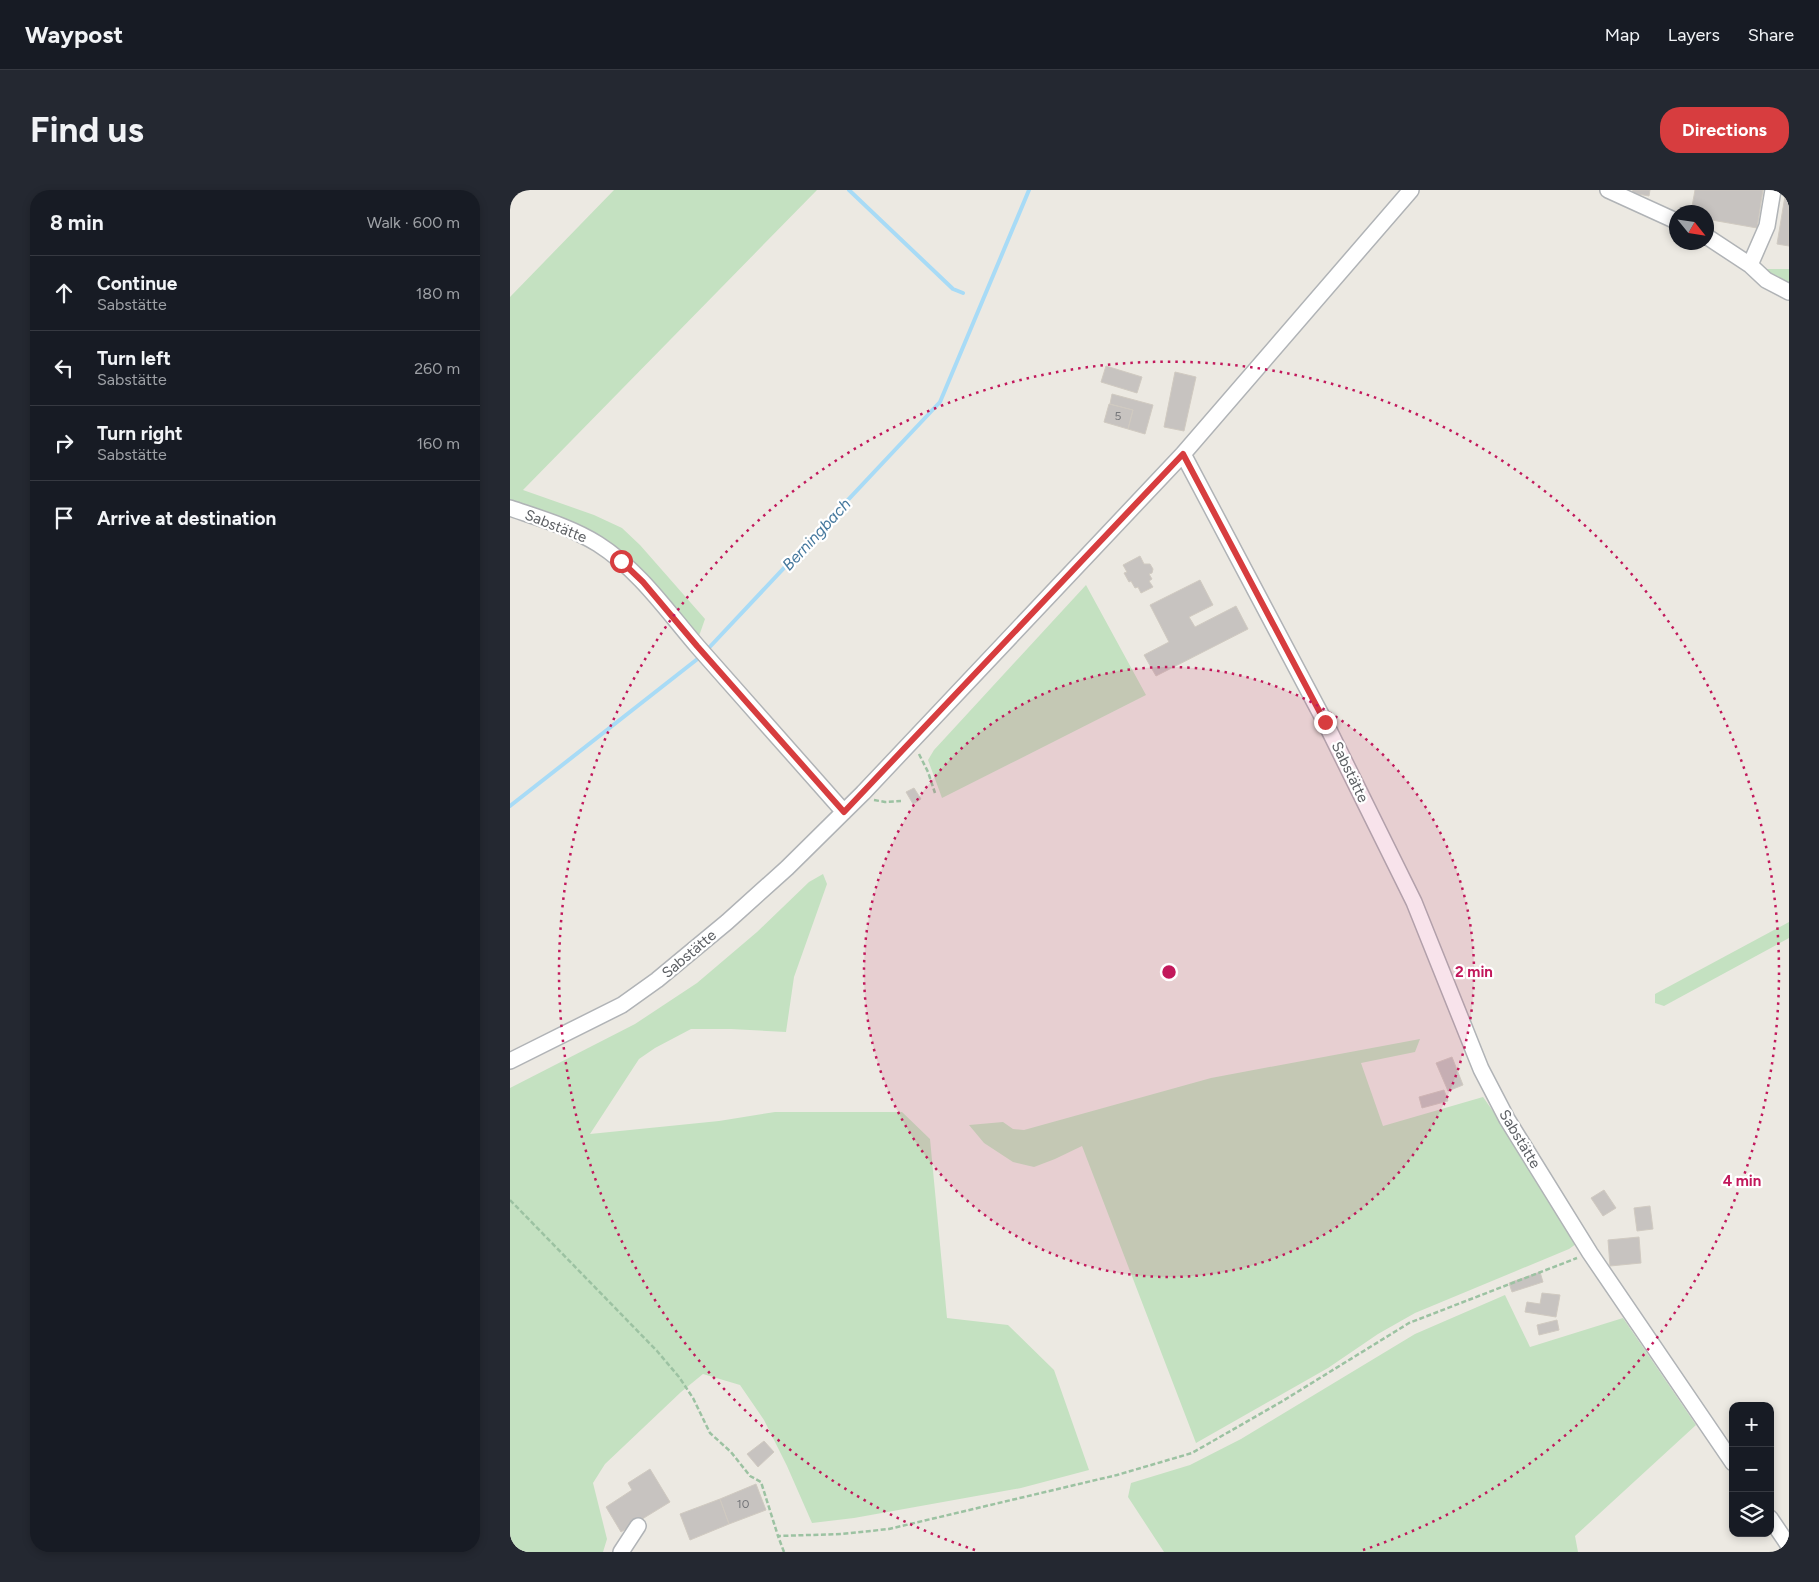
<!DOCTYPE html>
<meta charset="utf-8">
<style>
:root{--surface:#171b24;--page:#242831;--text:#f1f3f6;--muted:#9ea1a6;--line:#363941;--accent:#d73d3f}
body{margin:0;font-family:Figtree,sans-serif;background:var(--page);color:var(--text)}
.controls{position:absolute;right:15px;bottom:15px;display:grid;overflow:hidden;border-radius:10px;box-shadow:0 2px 8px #0003}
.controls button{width:45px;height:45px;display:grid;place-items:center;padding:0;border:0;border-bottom:1px solid var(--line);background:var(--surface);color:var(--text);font:25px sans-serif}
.compass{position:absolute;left:1159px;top:15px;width:45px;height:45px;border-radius:50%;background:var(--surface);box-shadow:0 2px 8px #0003;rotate:120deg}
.stop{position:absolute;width:15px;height:15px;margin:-11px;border:4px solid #d73d3f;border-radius:50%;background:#fff}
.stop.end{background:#d73d3f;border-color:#fff;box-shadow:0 1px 5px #0008}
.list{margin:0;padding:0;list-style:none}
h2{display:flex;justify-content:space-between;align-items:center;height:65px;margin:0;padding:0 20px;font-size:21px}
h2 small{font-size:16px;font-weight:400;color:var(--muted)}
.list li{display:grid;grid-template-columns:32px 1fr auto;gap:15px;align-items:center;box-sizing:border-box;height:75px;padding:0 20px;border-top:1px solid var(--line)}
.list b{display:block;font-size:19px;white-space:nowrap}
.list p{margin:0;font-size:16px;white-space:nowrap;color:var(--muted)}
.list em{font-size:16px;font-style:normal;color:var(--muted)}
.icon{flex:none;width:28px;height:28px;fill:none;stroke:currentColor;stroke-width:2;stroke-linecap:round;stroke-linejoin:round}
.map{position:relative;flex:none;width:1279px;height:1362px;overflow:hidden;border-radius:20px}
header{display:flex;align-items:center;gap:30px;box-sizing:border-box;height:70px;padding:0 25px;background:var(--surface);border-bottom:1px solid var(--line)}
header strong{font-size:24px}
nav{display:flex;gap:28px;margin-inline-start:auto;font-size:18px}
.intro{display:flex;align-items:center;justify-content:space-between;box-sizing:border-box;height:120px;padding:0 30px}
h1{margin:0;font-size:35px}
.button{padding:12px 22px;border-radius:20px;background:var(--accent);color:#fff;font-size:18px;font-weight:700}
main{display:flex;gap:30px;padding:0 30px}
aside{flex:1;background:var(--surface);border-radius:20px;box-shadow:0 2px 8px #0003}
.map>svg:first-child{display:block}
.green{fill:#c4e1c1}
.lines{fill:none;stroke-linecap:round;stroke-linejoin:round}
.stream{stroke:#a8dbf6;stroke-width:4}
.building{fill:#c7c3c0;stroke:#d0cac1}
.minor-casing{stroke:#b0b3b6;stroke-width:18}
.path{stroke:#9cc2a2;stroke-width:2.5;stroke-dasharray:5 2.5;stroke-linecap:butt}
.minor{stroke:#fff;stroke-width:15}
.route{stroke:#d73d3f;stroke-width:6}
.ring{fill:none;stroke:#c2185b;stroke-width:2.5;stroke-dasharray:2.5 5}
.labels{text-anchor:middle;stroke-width:4.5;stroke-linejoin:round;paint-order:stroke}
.number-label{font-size:12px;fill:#76777a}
.street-label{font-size:15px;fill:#5b5e62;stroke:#fff}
.water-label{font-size:16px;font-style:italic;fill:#45789d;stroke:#fff}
.centre{fill:#c2185b;stroke:#fff;stroke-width:2.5}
.ring-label{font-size:15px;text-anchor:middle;font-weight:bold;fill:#c2185b;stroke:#fff;stroke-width:4.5;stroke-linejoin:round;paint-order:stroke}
</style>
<header>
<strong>Waypost</strong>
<nav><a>Map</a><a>Layers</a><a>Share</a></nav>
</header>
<div class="intro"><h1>Find us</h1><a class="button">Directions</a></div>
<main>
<aside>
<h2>8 min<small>Walk · 600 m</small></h2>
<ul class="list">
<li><svg class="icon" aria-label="ahead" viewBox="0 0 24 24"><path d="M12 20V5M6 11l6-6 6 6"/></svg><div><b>Continue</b><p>Sabstätte</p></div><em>180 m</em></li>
<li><svg class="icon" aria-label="left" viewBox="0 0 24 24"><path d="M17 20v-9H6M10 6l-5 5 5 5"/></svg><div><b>Turn left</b><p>Sabstätte</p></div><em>260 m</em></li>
<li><svg class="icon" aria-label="right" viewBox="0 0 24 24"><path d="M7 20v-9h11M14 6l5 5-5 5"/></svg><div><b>Turn right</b><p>Sabstätte</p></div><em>160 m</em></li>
<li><svg class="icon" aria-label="arrive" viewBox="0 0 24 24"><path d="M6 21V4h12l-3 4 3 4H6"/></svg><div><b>Arrive at destination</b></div></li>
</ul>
</aside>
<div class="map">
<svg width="1279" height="1362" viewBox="0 0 1279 1362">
<rect width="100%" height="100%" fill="#ece9e2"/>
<path class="green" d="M104,0H307L13,300L84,325L112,338L130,355L195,429L189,446L139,391L0,312V107Z
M1253,79H1279V99Z
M576,395L636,505L432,608L418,570L424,560Z
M313,684L317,694L284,787L276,842L221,839H181L145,858L129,869L80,944L209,931L265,922H392L420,949L437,1128L498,1135L544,1180L579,1280L511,1298L344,1328L302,1333L277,1276L254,1230L230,1195L193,1184L171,1202L95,1274L83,1293L97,1349L93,1362H0V898L125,834L187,793L247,742L299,692Z
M1279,732V748L1154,816L1145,813V804Z
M910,849L905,862L851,873L873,936L973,907L992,934L1066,1054L1059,1059L905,1123L868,1144L818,1178L686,1253L572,956L545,969L524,977L503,972L474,953L459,935L493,932L503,939L514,940L701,888Z
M995,1105L1020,1157L1113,1128L1186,1235L1065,1346L1068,1362H654L618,1307L621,1293L680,1275L731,1249L905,1144Z"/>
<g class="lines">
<path class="stream" d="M339,0L443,99L453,103
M195,462L430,212L519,0
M0,616L190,467"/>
</g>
<path class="building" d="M1123,0H1140L1139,6L1122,3Z
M1185,0H1253L1247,38L1196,29V22H1181Z
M1276,0H1279V56L1267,54Z
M596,176L632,187L627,203L591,192Z
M665,182L686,187L674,241L654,237Z
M602,204L643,215L635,244L618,239L623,220L600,214Z
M599,214L623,220L618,239L594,232Z
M630,366L634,374H640L643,379L642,383L639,384L642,389L639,391L643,397L631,403L628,397L625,398L621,391L619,392L614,383L617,382L613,375Z
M690,390L703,415L679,427L685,437L726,416L738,439L646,486L634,465L659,452L640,415Z
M404,598L411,609L403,614L396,602Z
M942,867L953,895L938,901L926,873Z
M934,900L938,911L912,918L909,907Z
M1094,1000L1106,1018L1093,1026L1081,1008Z
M1140,1016L1143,1039L1127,1041L1124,1018Z
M1129,1047L1131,1073L1100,1076L1098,1050Z
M1030,1082L1033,1092L1002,1102L999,1093Z
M1032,1103L1050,1105L1046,1127L1015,1122L1017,1112L1030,1114Z
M1047,1130L1049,1140L1029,1145L1027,1135Z
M254,1251L264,1262L248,1277L237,1264Z
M140,1279L160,1312L111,1342L96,1317L122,1300L118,1293Z
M246,1294L256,1320L219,1334L210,1309Z
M210,1309L219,1334L180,1350L170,1324Z"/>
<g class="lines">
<defs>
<path id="minor" d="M1098,0L1166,31
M1196,46L1240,75L1256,90L1279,102
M1240,75L1257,36L1263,0
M673,264L815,532L904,712L971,879L997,929L1080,1063L1223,1273
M0,318C29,328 61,337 88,354C129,380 157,421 188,457C236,512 285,567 334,622
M0,871L112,815L147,790L217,732L277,678L353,603L673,264L901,0
M1260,1328L1279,1356
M111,1362L128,1336"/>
</defs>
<use href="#minor" class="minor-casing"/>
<path class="path" d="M409,564L418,582L425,603
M364,610L375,612L391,611
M0,1010L147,1161L169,1187L183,1208L200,1243L221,1262L240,1286L251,1292L268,1346
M274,1362L268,1346L331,1344L379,1339L607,1285L682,1263L771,1212L899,1133L1067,1068"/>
<use href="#minor" class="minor"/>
</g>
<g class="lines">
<path class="route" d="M111,371L133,392L187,456L334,622L673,264L815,532"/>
</g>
<circle cx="659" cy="782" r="305" fill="#c2185b" fill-opacity=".12"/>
<g class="ring">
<circle cx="659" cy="782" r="305"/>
<path d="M465 1360A610 610 0 1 1 853 1360"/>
</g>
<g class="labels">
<g class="number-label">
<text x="608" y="230">5</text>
<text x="233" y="1318">10</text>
</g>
<g class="street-label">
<text transform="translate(46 336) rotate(22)" y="5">Sabstätte</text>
<text transform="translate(840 582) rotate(64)" y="5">Sabstätte</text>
<text transform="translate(179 764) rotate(-40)" y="5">Sabstätte</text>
<text transform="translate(1010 949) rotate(59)" y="5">Sabstätte</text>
</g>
<g class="water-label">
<text transform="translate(306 344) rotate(-47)" y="6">Berningbach</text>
</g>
</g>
<circle cx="659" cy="782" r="8" class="centre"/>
<g class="ring-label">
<text x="964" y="787">2 min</text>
<text x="1232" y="996">4 min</text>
</g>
</svg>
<div class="controls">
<button>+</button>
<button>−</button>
<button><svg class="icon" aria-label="layers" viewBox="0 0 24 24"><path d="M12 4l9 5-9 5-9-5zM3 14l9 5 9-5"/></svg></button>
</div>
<svg class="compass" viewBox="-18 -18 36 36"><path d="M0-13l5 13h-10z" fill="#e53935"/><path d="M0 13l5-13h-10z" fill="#9ea1a6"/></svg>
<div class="stop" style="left:111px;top:371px"></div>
<div class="stop end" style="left:815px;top:532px"></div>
</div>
</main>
